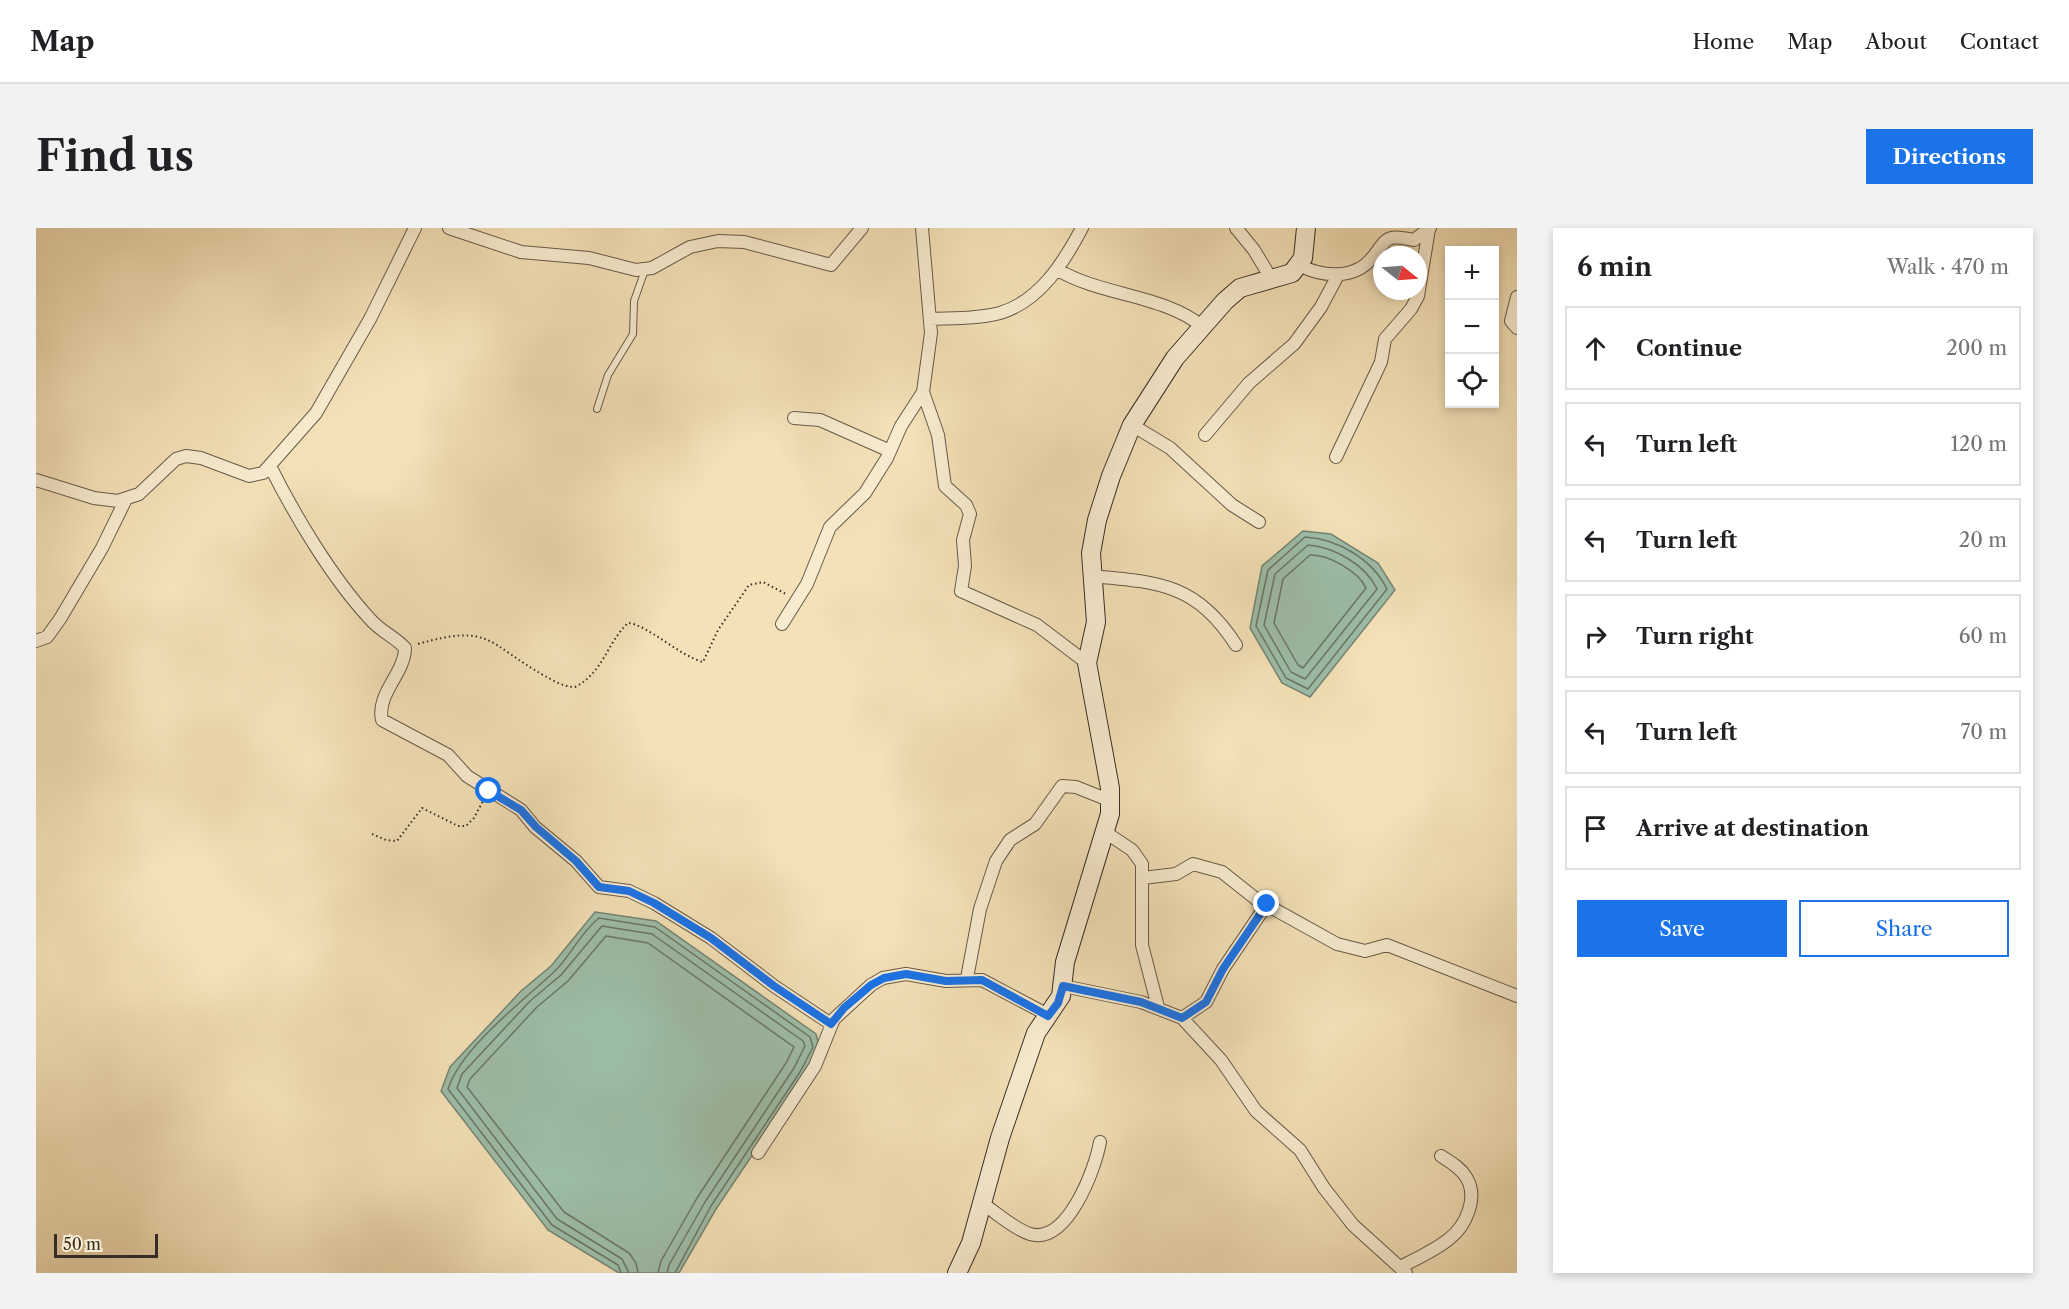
<!DOCTYPE html>
<meta charset="utf-8">
<style>
:root{--surface:#fff;--page:#f2f2f2;--text:#202124;--muted:#757577;--line:#e0e0e0;--accent:#1a73e8}
body{margin:0;font-family:"Libre Caslon Text",serif;background:var(--page);color:var(--text)}
.controls{position:absolute;right:18px;top:18px;display:grid;overflow:hidden;border-radius:0px;box-shadow:0 3px 9px #0003}
.controls button{width:54px;height:54px;display:grid;place-items:center;padding:0;border:0;border-bottom:2px solid var(--line);background:var(--surface);color:var(--text);font:30px sans-serif}
.compass{position:absolute;left:1337px;top:18px;width:54px;height:54px;border-radius:50%;background:var(--surface);box-shadow:0 3px 9px #0003;rotate:107deg}
.scale{position:absolute;left:18px;bottom:15px;width:104px;box-sizing:border-box;padding-left:6px;border:3px solid #382d26;border-top:0;font-size:16px;line-height:21px;white-space:nowrap;color:#382d26;-webkit-text-stroke:4px #f8ecd0;paint-order:stroke}
.stop{position:absolute;width:18px;height:18px;margin:-14px;border:4px solid #1a73e8;border-radius:50%;background:#fff}
.stop.end{background:#1a73e8;border-color:#fff;box-shadow:0 2px 6px #0008}
.list{margin:0;padding:0;list-style:none}
h2{display:flex;justify-content:space-between;align-items:center;height:78px;margin:0;padding:0 24px;font-size:26px}
h2 small{font-size:20px;font-weight:400;color:var(--muted)}
.list li{display:grid;grid-template-columns:39px 1fr auto;gap:18px;align-items:center;box-sizing:border-box;height:84px;margin:0 12px 12px;padding:0 12px;border:2px solid var(--line);border-radius:0px}
.list b{display:block;font-size:22px;white-space:nowrap}
.list em{font-size:20px;font-style:normal;color:var(--muted)}
.actions{display:flex;gap:12px;padding:18px 24px}
.actions a{flex:1;padding:14px 0;border:2px solid var(--accent);border-radius:0px;text-align:center;font-size:21px;color:var(--accent)}
.actions .main{background:var(--accent);color:#fff}
.icon{flex:none;width:33px;height:33px;fill:none;stroke:currentColor;stroke-width:2;stroke-linecap:round;stroke-linejoin:round}
.map{position:relative;flex:none;width:1481px;height:1045px;overflow:hidden;border-radius:0px}
header{display:flex;align-items:center;gap:36px;box-sizing:border-box;height:84px;padding:0 30px;background:var(--surface);border-bottom:2px solid var(--line)}
header strong{font-size:28px}
nav{display:flex;gap:33px;margin-inline-start:auto;font-size:21px}
.intro{display:flex;align-items:center;justify-content:space-between;box-sizing:border-box;height:144px;padding:0 36px}
h1{margin:0;font-size:42px}
.button{padding:15px 27px;border-radius:0px;background:var(--accent);color:#fff;font-size:21px;font-weight:700}
main{display:flex;gap:36px;padding:0 36px}
aside{flex:1;background:var(--surface);border-radius:0px;box-shadow:0 3px 9px #0003}
.map>svg:first-child{display:block}
.water{fill:#9dbea8;stroke:#758474;stroke-width:1.5}
.lines{fill:none;stroke-linecap:round;stroke-linejoin:round}
.shore{stroke:#6a7667;stroke-width:1.5}
.lane-casing{stroke:#675a4a;stroke-width:8}
.street-casing{stroke:#675a4a;stroke-width:14}
.secondary-casing{stroke:#382d26;stroke-width:20}
.path{stroke:#382d26;stroke-width:2;stroke-dasharray:1.5 3;stroke-linecap:butt}
.lane{stroke:#f8ecd0;stroke-width:6}
.street{stroke:#f8ecd0;stroke-width:12}
.secondary{stroke:#f8ecd0;stroke-width:18}
.route{stroke:#1a73e8;stroke-width:8}
</style>
<header>
<strong>Map</strong>
<nav><a>Home</a><a>Map</a><a>About</a><a>Contact</a></nav>
</header>
<div class="intro"><h1>Find us</h1><a class="button">Directions</a></div>
<main>
<div class="map">
<svg width="1481" height="1045" viewBox="0 0 1481 1045">
<rect width="100%" height="100%" fill="#f4e1b7"/>
<filter id="stains"><feTurbulence type="fractalNoise" baseFrequency=".00333" numOctaves="4"/><feColorMatrix values="0 0 0 0 .2 0 0 0 0 .09 0 0 0 0 .02 0 0 0 .5 -.17"/></filter>
<radialGradient id="worn" r=".72"><stop offset=".6" stop-color="#630" stop-opacity="0"/><stop offset="1" stop-color="#630" stop-opacity=".3"/></radialGradient>
<path class="water" d="M1267,303L1295,306L1342,335L1359,362L1274,469L1246,455L1214,400L1226,338Z
M559,684L620,693L780,806L784,821L770,847L680,981L643,1045H583L512,1002L405,863L414,839L485,763L515,738Z"/>
<g class="lines">
<path class="shore" d="M1269,309C1302,311 1336,331 1351,361L1272,461L1250,450L1220,398L1232,342Z
M1272,317C1298,319 1330,337 1341,361L1269,451L1255,444L1228,397L1239,346Z
M1274,327C1292,326 1323,344 1330,360L1267,440L1262,437L1238,395L1247,351Z
M585,1045L582,1037L516,997L412,861C425,820 487,773 519,743C535,727 545,704 563,690L619,699L774,809L777,819L764,844L675,978L639,1045
M593,1045L586,1031L521,991L421,860L426,846L494,773L525,747L566,698L616,706L767,813L769,818L758,840L669,974L633,1037L631,1045
M602,1045L600,1035L593,1025L528,984L431,859L434,851L501,779L532,753L570,708L612,715L758,819L750,835L661,970L625,1033L622,1045"/>
<defs>
<path id="lane" d="M561,181L572,147L597,106L598,73L609,42"/>
<path id="street" d="M413,0L485,24L553,30L600,42L616,40L654,19L682,13L708,14L795,37L826,0
M886,0L895,105L887,164L902,207L909,258L930,277L934,286L927,312L929,338L925,363L1001,397L1051,435
M1200,0L1218,22L1236,52
M1263,37C1286,49 1318,52 1336,30C1342,24 1347,12 1355,10C1362,8 1371,11 1378,12L1394,0
M1022,42C1066,68 1129,67 1167,99
M1481,69L1475,93L1481,100
M894,91C917,90 942,91 964,85C1004,73 1028,34 1046,0
M758,190L784,192L854,223
M1096,197L1134,220L1196,277L1223,294
M1169,207L1213,155L1258,116L1285,79L1302,47
M1300,229L1345,134L1349,111L1375,81L1382,68L1393,1
M234,238C259,288 296,350 334,391C344,403 359,409 369,420C369,445 340,466 346,492L412,527L431,548L485,582L499,599L540,633L563,659L593,663L618,675L675,710L738,758L795,796
M0,252L58,270L82,273L103,266L140,231L150,228L165,230L213,248L227,245L280,185L334,91L379,0
M1056,348C1123,354 1161,356 1200,417
M746,396L771,356L794,299L829,265L851,230L865,198L887,164
M0,413L11,409L24,391L66,320L89,273
M1069,604L1096,622L1106,636V717L1122,779
M1107,650L1140,646L1157,636L1186,644L1220,671L1301,716L1329,723L1351,717L1481,768
M931,750L944,681L960,633L974,612L999,596L1026,558L1040,559L1075,573
M1027,758L1105,774L1146,790L1185,832L1220,883L1264,922L1288,960L1317,997L1370,1045
M1146,790L1170,774L1187,741L1231,676
M722,925L779,838L798,791L835,757L847,750L870,746L910,753L946,752L1012,787
M947,976C961,985 978,1001 994,1006C1031,1017 1059,942 1064,914
M1364,1039C1380,1031 1398,1023 1413,1011C1430,998 1443,969 1430,949C1424,939 1414,934 1405,928"/>
<path id="secondary" d="M921,1045L935,1015L964,910L1000,805L1025,768L1029,734L1074,586V560L1051,435L1060,394L1055,325L1061,292L1075,248L1096,197L1139,130L1189,73L1204,60L1256,45L1267,30L1270,0"/>
</defs>
<use href="#lane" class="lane-casing"/>
<use href="#street" class="street-casing"/>
<use href="#secondary" class="secondary-casing"/>
<path class="path" d="M382,416C455,395 450,415 509,448C518,453 528,459 539,459C568,444 570,416 592,395C610,396 644,428 667,434L682,402L713,357L727,354L750,366
M336,606L350,612L361,613L386,580L422,598H430L438,590L447,573"/>
<use href="#lane" class="lane"/>
<use href="#street" class="street"/>
<use href="#secondary" class="secondary"/>
</g>
<g class="lines">
<path class="route" d="M453,563L485,582L500,599L540,633L563,659L593,663L618,675L675,710L738,758L795,796L808,780L835,757L848,750L870,746L910,753L946,752L1012,788L1022,775L1027,758L1105,774L1146,790L1170,774L1187,741L1231,676"/>
</g>
<rect width="100%" height="100%" filter="url(#stains)"/>
<rect width="100%" height="100%" fill="url(#worn)"/>
</svg>
<div class="controls">
<button>+</button>
<button>−</button>
<button><svg class="icon" aria-label="locate" viewBox="0 0 24 24"><circle cx="12" cy="12" r="6"/><path d="M12 2v4M12 18v4M2 12h4M18 12h4"/></svg></button>
</div>
<svg class="compass" viewBox="-18 -18 36 36"><path d="M0-13l5 13h-10z" fill="#e53935"/><path d="M0 13l5-13h-10z" fill="#757577"/></svg>
<div class="scale">50 m</div>
<div class="stop" style="left:453px;top:563px"></div>
<div class="stop end" style="left:1231px;top:676px"></div>
</div>
<aside>
<h2>6 min<small>Walk · 470 m</small></h2>
<ul class="list">
<li><svg class="icon" aria-label="ahead" viewBox="0 0 24 24"><path d="M12 20V5M6 11l6-6 6 6"/></svg><div><b>Continue</b></div><em>200 m</em></li>
<li><svg class="icon" aria-label="left" viewBox="0 0 24 24"><path d="M17 20v-9H6M10 6l-5 5 5 5"/></svg><div><b>Turn left</b></div><em>120 m</em></li>
<li><svg class="icon" aria-label="left" viewBox="0 0 24 24"><path d="M17 20v-9H6M10 6l-5 5 5 5"/></svg><div><b>Turn left</b></div><em>20 m</em></li>
<li><svg class="icon" aria-label="right" viewBox="0 0 24 24"><path d="M7 20v-9h11M14 6l5 5-5 5"/></svg><div><b>Turn right</b></div><em>60 m</em></li>
<li><svg class="icon" aria-label="left" viewBox="0 0 24 24"><path d="M17 20v-9H6M10 6l-5 5 5 5"/></svg><div><b>Turn left</b></div><em>70 m</em></li>
<li><svg class="icon" aria-label="arrive" viewBox="0 0 24 24"><path d="M6 21V4h12l-3 4 3 4H6"/></svg><div><b>Arrive at destination</b></div></li>
</ul>
<div class="actions"><a class="main">Save</a><a>Share</a></div>
</aside>
</main>
